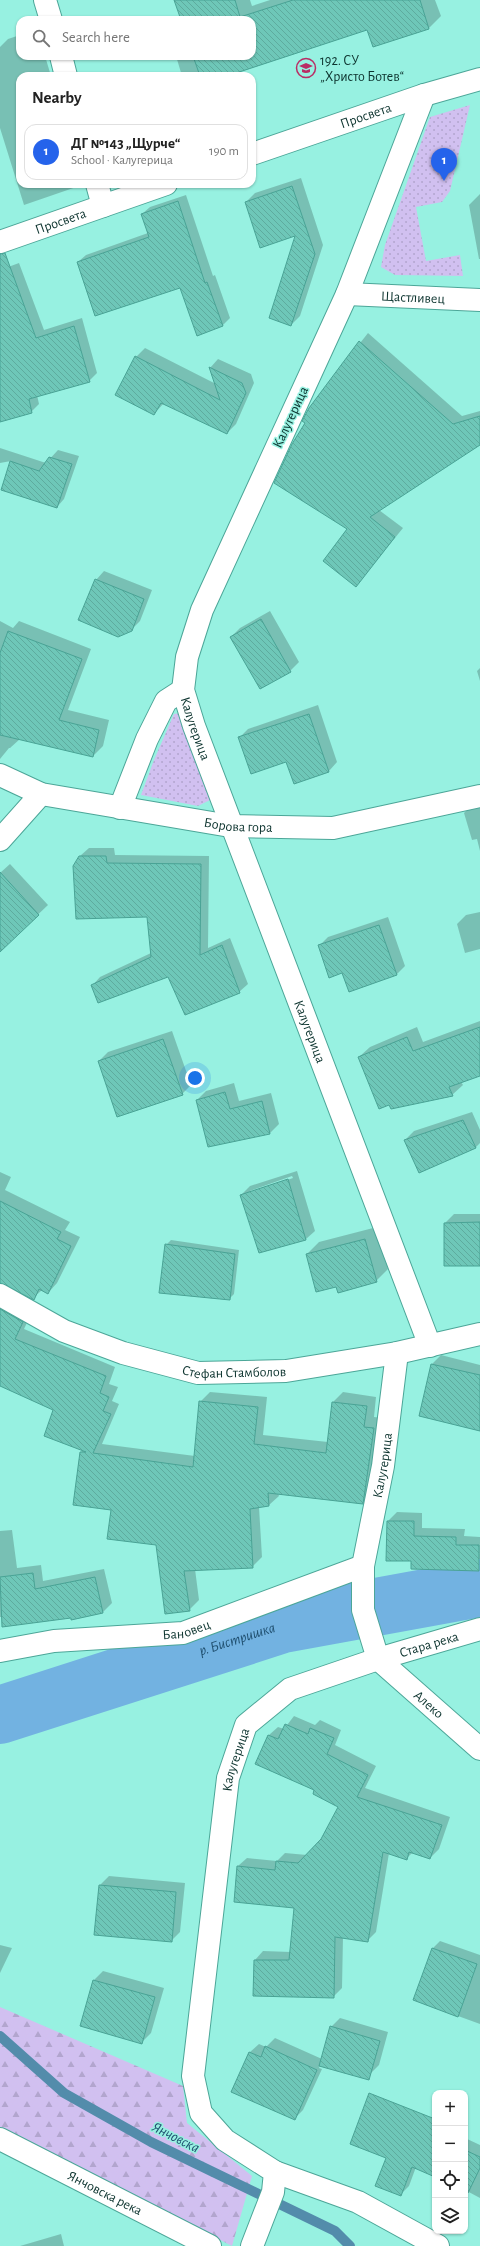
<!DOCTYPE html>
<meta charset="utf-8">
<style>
:root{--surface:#fff;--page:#f6f6f6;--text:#222;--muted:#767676;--line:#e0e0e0;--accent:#2563eb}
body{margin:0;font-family:"Alegreya Sans",sans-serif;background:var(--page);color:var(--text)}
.controls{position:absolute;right:12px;bottom:12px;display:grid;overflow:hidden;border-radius:8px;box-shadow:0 1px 3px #0004}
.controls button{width:36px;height:36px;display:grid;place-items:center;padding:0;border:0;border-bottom:1px solid var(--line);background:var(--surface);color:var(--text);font:20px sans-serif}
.you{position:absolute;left:195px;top:1078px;width:14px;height:14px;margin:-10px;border:3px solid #fff;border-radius:50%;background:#1a73e8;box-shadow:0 0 0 6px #1a73e833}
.badge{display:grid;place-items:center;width:26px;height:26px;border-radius:50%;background:var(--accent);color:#fff;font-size:13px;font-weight:700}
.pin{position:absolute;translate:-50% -33px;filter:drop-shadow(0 1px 2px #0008)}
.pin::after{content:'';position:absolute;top:21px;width:14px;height:12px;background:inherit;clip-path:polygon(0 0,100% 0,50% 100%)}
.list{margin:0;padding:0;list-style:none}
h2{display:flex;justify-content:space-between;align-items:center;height:52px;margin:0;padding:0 16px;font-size:17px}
h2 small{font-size:13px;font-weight:400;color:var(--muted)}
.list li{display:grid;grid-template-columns:26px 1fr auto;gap:12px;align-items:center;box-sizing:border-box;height:56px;margin:0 8px 8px;padding:0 8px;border:1px solid var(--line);border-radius:12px}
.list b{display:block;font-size:15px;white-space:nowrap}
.list p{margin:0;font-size:13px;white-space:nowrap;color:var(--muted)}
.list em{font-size:13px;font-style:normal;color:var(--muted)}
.icon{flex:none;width:22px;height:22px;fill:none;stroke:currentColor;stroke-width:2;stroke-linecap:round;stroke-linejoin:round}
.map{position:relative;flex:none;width:480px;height:2246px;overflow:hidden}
.search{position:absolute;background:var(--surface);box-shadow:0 1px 3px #0004;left:16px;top:16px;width:240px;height:44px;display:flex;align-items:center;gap:10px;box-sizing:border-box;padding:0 14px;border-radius:12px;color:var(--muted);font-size:15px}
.panel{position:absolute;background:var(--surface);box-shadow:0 1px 3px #0004;left:16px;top:72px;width:240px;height:116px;border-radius:12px}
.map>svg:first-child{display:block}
.grass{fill:url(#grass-dots)}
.forest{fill:url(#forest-firs)}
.shadow{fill:#0003;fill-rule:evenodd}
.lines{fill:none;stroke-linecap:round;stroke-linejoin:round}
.stream{stroke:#538cab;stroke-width:10}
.river{stroke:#72b2e1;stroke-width:58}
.building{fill:url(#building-back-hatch);stroke:#49a395}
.street-casing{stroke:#4ca698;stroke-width:24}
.street{stroke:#fff;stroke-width:22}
.labels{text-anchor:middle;stroke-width:3;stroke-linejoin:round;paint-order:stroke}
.poi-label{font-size:14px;fill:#0c332e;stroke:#97f1e1;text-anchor:start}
.street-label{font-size:14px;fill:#0c332e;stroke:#97f1e1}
.water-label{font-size:15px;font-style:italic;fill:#205070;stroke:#97f1e1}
</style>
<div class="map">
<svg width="480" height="2246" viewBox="0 0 480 2246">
<defs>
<pattern id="grass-dots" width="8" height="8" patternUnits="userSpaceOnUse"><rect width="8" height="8" fill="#d1c0f0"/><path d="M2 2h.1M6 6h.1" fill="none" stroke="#b2a5ce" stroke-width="1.8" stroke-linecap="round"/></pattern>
<pattern id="forest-firs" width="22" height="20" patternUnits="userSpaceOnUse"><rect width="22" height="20" fill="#d1c0f0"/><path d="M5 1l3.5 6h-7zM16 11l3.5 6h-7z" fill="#b2a5ce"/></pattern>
<pattern id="building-back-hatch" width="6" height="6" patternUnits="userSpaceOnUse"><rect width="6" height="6" fill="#6ec7b8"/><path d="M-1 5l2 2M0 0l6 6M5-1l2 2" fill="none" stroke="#5eab9e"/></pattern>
</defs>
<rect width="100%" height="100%" fill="#97f1e1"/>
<path class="grass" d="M470,105L450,191L442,202L416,207L426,261L460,255L463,276L395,275L381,267L385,245L430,117Z
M180,713L209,794L210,800L198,806L141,795L154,760L174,714Z"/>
<path class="forest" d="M0,2007L183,2086L187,2123L252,2176L232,2246L0,2127Z"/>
<path class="shadow" d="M175,0H250L252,6L270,0H435L441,16L429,28L373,46L368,29L224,76H182L176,56H252V20H182Z
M20,35V56H45L51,76H20V184H85L24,205L0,128V47L8,39Z
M301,178L323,245L300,316L291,325L297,235L246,202L255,193Z
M480,194V259H479L469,205Z
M186,195L213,276L215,275L230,318L222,326L181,287L78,262L86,255L148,233L142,214L150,207Z
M19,263L44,330L82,318L97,373L89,381L37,395L39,404L31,412L0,421V270Z
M368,333L462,416L480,411V444L379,510L403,528L356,586L349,529L306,423L309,408Z
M145,348L216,384L210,368L218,359L251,374L254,383L236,424L227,433L164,403L154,414L136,357Z
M0,448L46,463L58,450L79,456L64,499L57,507L2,490L11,461L0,463Z
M104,571L152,590L140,621L131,630L96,580Z
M270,611L299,662L290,671L231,637L240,628Z
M0,621L13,628L19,621L91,649L68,710L109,720L103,746L93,756L20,739L10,748H9L0,759Z
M480,668V681L477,671Z
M318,705L337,762L329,771L287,761L239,738L248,729Z
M480,803V851L477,839L472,840L464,813L472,805Z
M89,848H114L115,855L209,856L208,948L230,938L248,984L239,992L168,975L92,986L100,977L151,953L148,916L80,856Z
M10,864L48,905L6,945L0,939V873Z
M480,912V949L465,953L457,924L466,915Z
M388,917L405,966L396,975L343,972L319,946L328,937Z
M480,1021V1075L461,1082L463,1085L452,1095L359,1057L370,1047L417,1027L423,1042Z
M172,1031L191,1085L182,1094L99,1061L108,1052Z
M234,1083L239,1101L271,1093L279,1124L270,1133L209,1146L197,1100L206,1091Z
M472,1112L480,1130V1143L475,1148L405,1140L414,1131Z
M297,1171L315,1231L306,1239L259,1252L241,1195L250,1186ZM292,1176L293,1178L250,1193V1191Z
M0,1172L11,1177L5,1190L70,1222L65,1230L80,1237L57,1283L48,1293L42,1290L33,1298L0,1272Z
M454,1214H480V1265L445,1223Z
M377,1227L388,1269L376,1281L307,1254L319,1242Z
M171,1240L239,1250L234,1294L229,1299L166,1245Z
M0,1293L32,1312L24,1329L115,1367L109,1384L118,1387L112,1401L119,1404L102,1444L195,1456L200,1402L210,1392L267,1397L263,1435L328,1442L333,1402L343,1392L376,1397L374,1417L383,1418L372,1493L362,1503L278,1493L279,1496L269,1505L259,1507L262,1557L252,1567L195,1569L199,1600L189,1610L156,1544L112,1509L81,1452L83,1450L55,1409L0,1385Z
M441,1355L480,1365V1430L432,1364Z
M397,1512L422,1513V1528L465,1529L464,1536L480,1537V1568L412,1560H387L388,1521Z
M12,1530L17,1568L41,1565L43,1581L104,1569L112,1603L103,1612L3,1626L2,1617H0V1531Z
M294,1716L315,1725L320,1720L341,1730L335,1745L376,1766L365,1788L450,1817L439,1849L430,1858L413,1852L406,1859L389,1853L376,1932L367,1941L343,1937L342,1988L333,1997L255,1960L263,1951L291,1952L295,1907L238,1866L247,1858L277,1861L285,1853L307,1855L322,1840L339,1806L316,1790L257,1764L269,1735L278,1727L284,1729Z
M109,1876L185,1883L180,1932L171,1941L100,1885Z
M440,1941L480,1955V2024L414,2000L433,1948Z
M0,1945L12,1948L0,1973Z
M103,1971L164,1988L151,2033L142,2042L94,1980Z
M340,2018L388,2032L379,2065L370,2074L321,2062L319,2068L322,2069L303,2110L294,2119L250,2052L259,2044L266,2047L275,2038L322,2059L331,2027Z
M435,2124V2176L416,2167L409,2186L400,2195L377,2185Z
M465,2138L480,2145V2198L465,2190Z
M61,2234L64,2246H20Z"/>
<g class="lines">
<path class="stream" d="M0,2036L64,2093L151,2142L335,2231L350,2246"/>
<path class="river" id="s1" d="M0,1715L283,1624L480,1588"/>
</g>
<path class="building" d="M174,0H235L240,17L293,0H420L429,29L373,47L367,30L227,76H200L193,56H252V20H181Z
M292,186L315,254L291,326L269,318L295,236L260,248L245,202Z
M178,201L205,283L207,282L223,326L197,336L180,288L95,316L77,262L149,237L141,214Z
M5,253L36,338L74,326L90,382L29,399L32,413L0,422V254Z
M359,341L453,424L480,416V445L370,517L395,537L356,587L323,561L347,529L274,483L292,444L305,423L302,421L309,408Z
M135,356L220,400L209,367L242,383L246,393L227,434L161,403L154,415L115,395Z
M49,457L72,464L57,508L1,490L10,461L39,471Z
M95,579L144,599L132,631L118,637L78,620Z
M261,619L291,672L260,689L230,637Z
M8,631L82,659L59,720L99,730L93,757L0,735V653Z
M309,714L329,772L294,784L286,762L251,774L238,737Z
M79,856H106L107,863L201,864L200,955L222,945L240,993L185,1015L168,977L98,1003L91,985L151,957L147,917L76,919L73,866Z
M0,872L39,915L0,952Z
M379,925L397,975L349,992L342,973L329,978L318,945Z
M480,1027V1076L449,1087L453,1096L391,1109L389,1105L379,1109L358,1057L407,1037L413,1051Z
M163,1039L183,1095L117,1117L98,1061Z
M225,1092L230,1109L262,1101L270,1134L208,1147L196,1100Z
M463,1120L476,1148L419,1173L404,1140Z
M288,1179L306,1240L259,1253L240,1195Z
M0,1201L61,1232L57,1239L71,1246L48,1294L39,1289L34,1300L0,1283Z
M480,1222V1266H444V1223Z
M365,1239L377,1282L338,1293L336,1287L316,1292L306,1254Z
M165,1244L235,1254L230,1300L159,1293Z
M0,1309L23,1322L15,1339L106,1376L100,1393L109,1397L103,1411L111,1414L93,1453L193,1467L199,1401L258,1407L254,1444L326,1453L332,1402L367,1406L364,1427L374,1428L363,1504L268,1493L269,1506L250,1509L253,1568L184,1571L190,1611L165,1614L156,1545L107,1539L111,1510L73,1505L80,1452H86L44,1436L53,1410L0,1386Z
M431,1364L480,1375V1431L419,1416Z
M387,1521H414V1536L456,1537V1545H479V1571L411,1569V1561H386Z
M33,1573L35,1589L95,1577L103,1613L71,1620V1618L2,1627L0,1577Z
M285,1724L308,1734L310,1728L334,1738L327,1754L368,1775L357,1797L442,1825L430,1859L409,1852L407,1860L383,1852L368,1942L335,1937L334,1998L253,1996L254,1960H289L294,1908L234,1902L237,1866L275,1870L276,1861L298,1863L321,1839L338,1807L313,1794L314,1790L255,1764L268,1735L278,1739Z
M99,1885L176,1892L172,1942L94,1935Z
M432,1948L477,1964L458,2017L413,2000Z
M93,1980L155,1997L142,2044L80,2026Z
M330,2026L380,2041L369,2080L319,2066Z
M265,2046L317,2070L295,2120L231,2092L249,2052L261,2057Z
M369,2093L435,2119V2177L412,2167L401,2196L375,2186L386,2158L350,2144Z
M465,2150L480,2157V2168L468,2193L465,2192Z"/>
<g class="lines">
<defs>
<g id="street">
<path d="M45,0L51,20"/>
<path d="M61,56L66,76"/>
<path id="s2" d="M424,95L347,294L202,610L187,657L183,690L194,726L430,1346"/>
<path id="s3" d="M252,154L424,95L480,79"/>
<path d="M97,184L103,206"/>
<path id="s4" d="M0,242L166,184"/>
<path id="s5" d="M347,294L480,300"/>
<path id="s6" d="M0,775L41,794L230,826L333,828L480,796"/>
<path d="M120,808L147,739L166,701L183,690"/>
<path d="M0,840L41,794"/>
<path id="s7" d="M0,1295L64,1331L123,1353L198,1373L286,1371L397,1353L480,1334"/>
<path id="s8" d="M0,1651L54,1641L183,1633L363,1566"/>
<path id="s9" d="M378,1659L480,1749"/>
<path id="s10" d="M378,1659L480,1629"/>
<path id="s11" d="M0,2139L210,2246"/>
<path d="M275,2172L358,2202L438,2246"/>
<path id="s12" d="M252,2246L273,2192L275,2172L225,2140L201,2113L193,2076L228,1778L246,1725L290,1689L378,1659L363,1610V1566L383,1466L397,1353"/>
</g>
</defs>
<use href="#street" class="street-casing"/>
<use href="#street" class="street"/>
</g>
<defs>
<symbol id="school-ring" viewBox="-11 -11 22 22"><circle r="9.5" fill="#97f1e1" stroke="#b92d65" stroke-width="1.5"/><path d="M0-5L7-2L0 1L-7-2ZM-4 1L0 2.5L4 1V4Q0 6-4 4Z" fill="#b92d65"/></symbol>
</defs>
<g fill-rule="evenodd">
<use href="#school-ring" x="295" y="57" width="22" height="22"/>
</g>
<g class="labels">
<g class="poi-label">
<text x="320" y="65">192. СУ<tspan x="320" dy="16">„Христо Ботев“</tspan></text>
</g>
<g class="street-label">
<text dy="5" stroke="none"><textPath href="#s3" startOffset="120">Просвета</textPath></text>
<text dy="5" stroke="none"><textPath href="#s4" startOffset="64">Просвета</textPath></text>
<text dy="5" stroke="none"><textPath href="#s5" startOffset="66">Щастливец</textPath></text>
<text transform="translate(290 417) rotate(-65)" y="5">Калугерица</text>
<text dy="5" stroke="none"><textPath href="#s2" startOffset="684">Калугерица</textPath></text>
<text dy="5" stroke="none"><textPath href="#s6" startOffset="245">Борова гора</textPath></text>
<text dy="5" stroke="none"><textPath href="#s2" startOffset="1008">Калугерица</textPath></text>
<text dy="5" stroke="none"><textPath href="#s7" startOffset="250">Стефан Стамболов</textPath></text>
<text dy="5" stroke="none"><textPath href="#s12" startOffset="915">Калугерица</textPath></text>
<text dy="5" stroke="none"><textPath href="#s8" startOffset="188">Бановец</textPath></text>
<text dy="5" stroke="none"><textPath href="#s10" startOffset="53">Стара река</textPath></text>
<text dy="5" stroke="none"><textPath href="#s9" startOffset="68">Алеко</textPath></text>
<text dy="5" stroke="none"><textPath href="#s12" startOffset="531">Калугерица</textPath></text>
<text dy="5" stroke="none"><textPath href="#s11" startOffset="118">Янчовска река</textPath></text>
</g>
<g class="water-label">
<text dy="5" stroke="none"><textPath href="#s1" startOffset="249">р. Бистришка</textPath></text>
<text transform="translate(176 2137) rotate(27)" y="5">Янчовска</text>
</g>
</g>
</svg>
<div class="controls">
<button>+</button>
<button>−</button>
<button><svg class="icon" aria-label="locate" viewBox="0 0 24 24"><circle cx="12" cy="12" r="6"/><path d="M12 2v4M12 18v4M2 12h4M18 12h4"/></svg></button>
<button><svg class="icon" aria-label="layers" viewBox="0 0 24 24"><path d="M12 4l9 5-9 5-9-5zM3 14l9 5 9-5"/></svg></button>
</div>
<div class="you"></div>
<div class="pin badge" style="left:444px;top:181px">1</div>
<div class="search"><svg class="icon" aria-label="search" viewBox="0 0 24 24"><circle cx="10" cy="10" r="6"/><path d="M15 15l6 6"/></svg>Search here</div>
<section class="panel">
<h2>Nearby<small></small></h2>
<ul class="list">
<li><span class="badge">1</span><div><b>ДГ №143 „Щурче“</b><p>School · Калугерица</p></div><em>190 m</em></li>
</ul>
</section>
</div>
